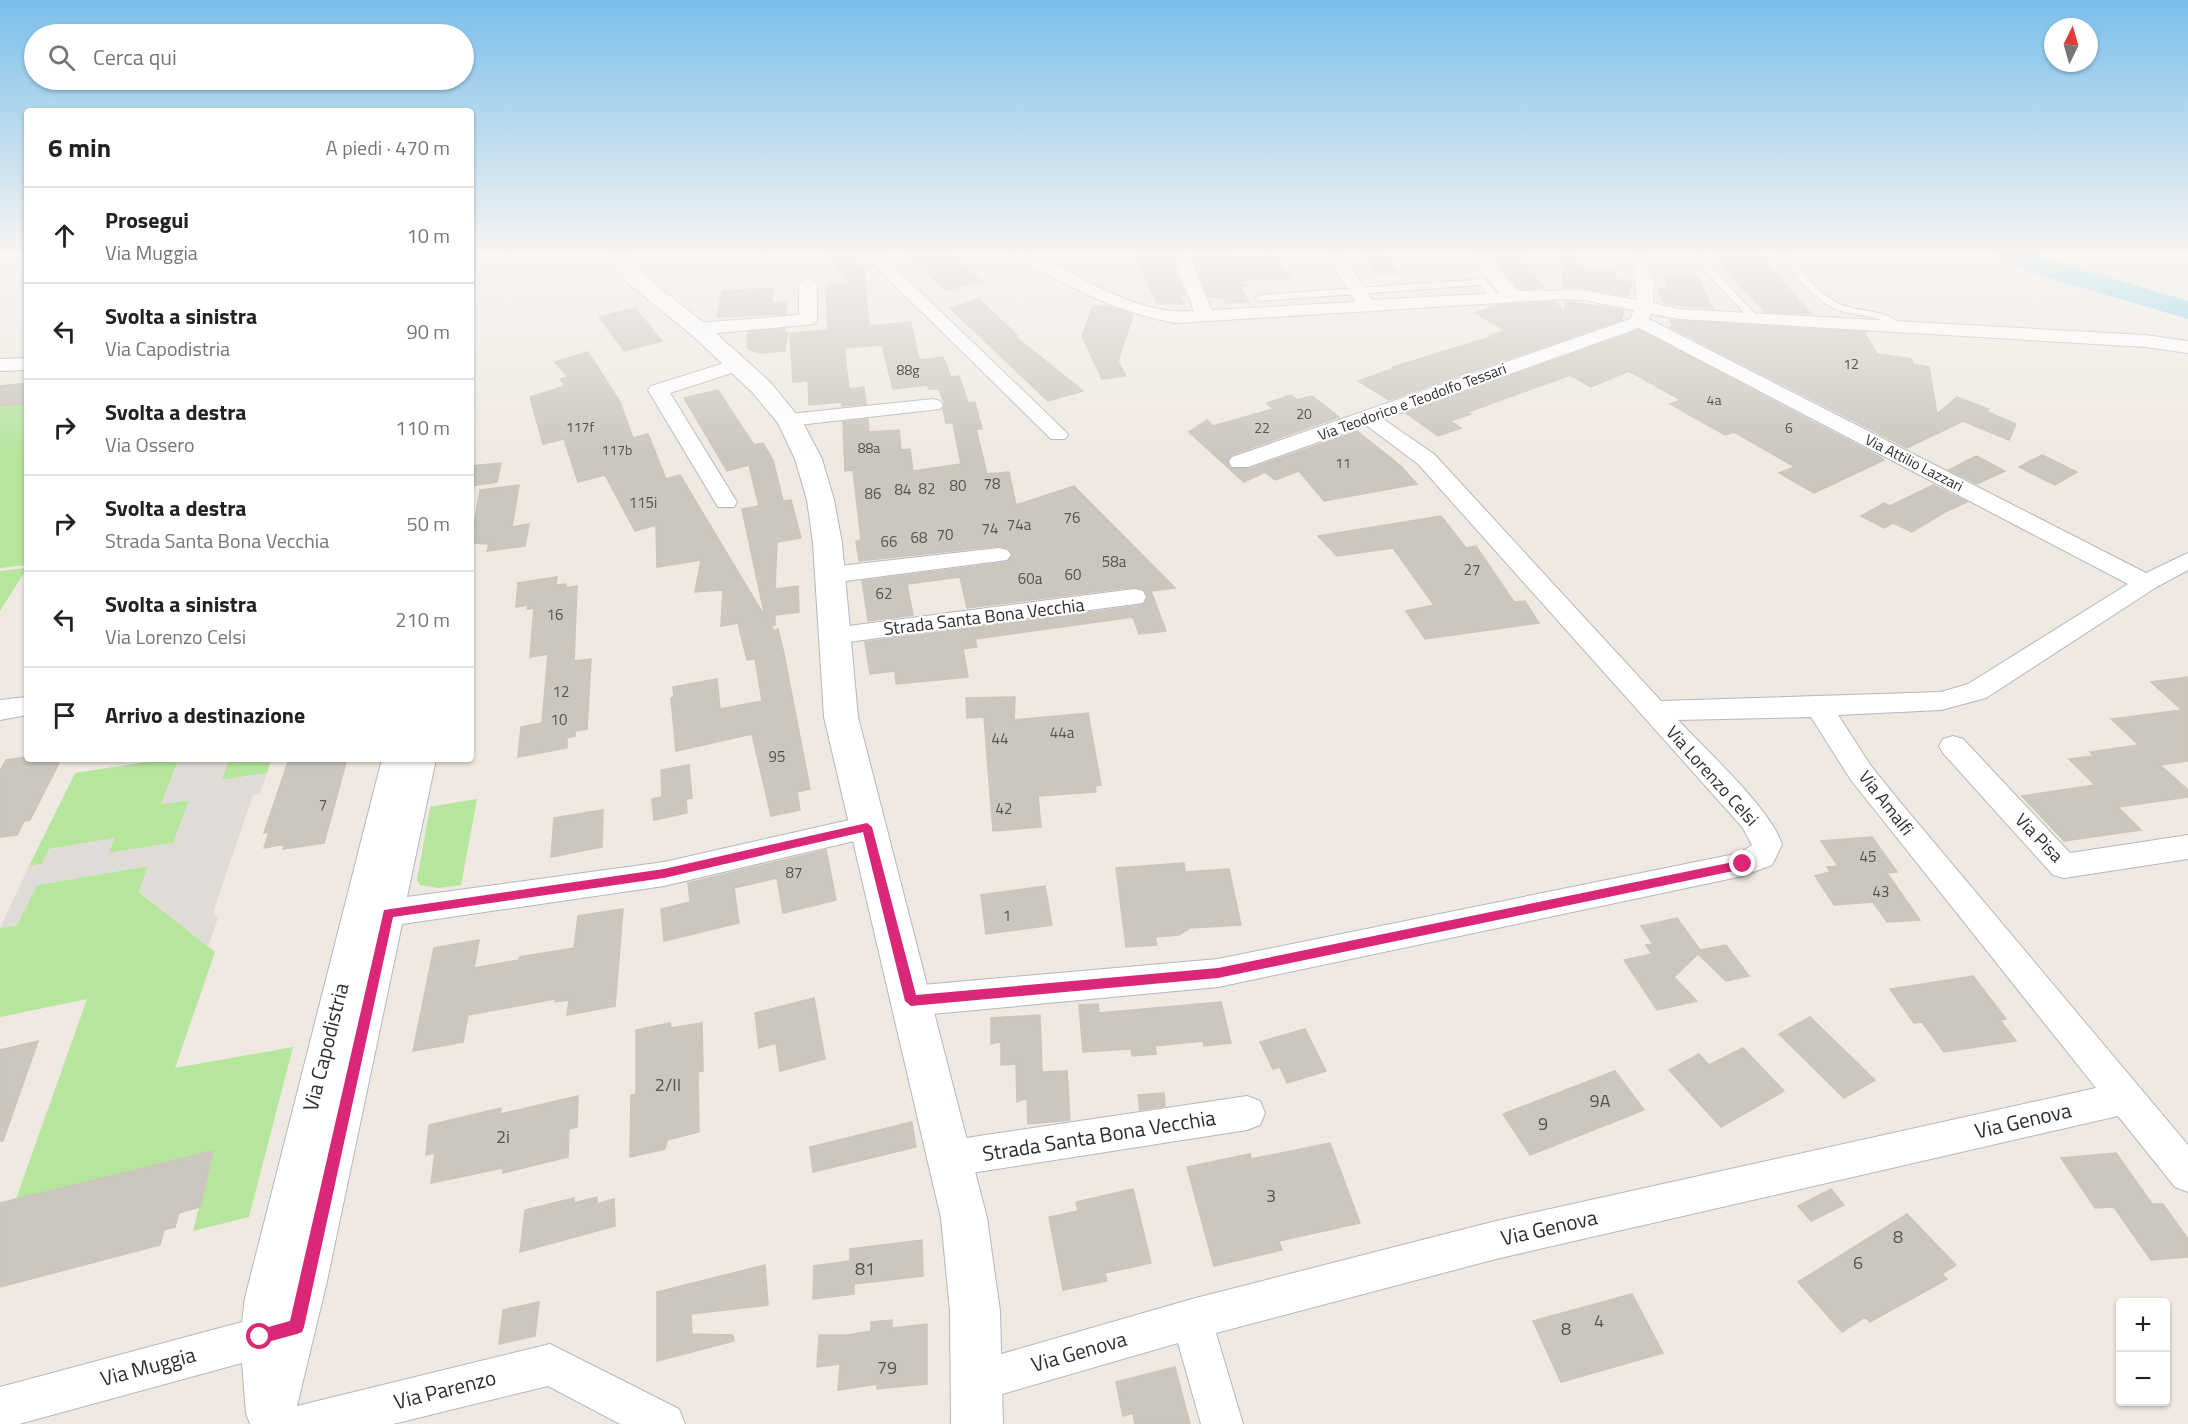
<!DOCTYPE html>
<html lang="it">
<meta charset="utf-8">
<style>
:root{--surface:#fff;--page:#f6f6f6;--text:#222;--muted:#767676;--line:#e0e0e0}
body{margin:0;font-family:"Titillium Web",sans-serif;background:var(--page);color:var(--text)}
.controls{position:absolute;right:18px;bottom:18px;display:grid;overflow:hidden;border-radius:6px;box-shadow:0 2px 4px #0004}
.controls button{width:54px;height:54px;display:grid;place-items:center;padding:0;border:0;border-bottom:2px solid var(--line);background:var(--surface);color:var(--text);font:30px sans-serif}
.compass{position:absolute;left:2044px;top:18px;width:54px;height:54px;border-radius:50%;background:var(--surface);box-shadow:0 2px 4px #0004;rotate:5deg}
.stop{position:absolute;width:18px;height:18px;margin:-14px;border:4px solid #db2777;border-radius:50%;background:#fff}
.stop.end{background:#db2777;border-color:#fff;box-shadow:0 2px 6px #0008}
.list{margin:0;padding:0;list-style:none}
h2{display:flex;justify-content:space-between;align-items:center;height:78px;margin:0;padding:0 24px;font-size:26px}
h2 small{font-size:20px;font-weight:400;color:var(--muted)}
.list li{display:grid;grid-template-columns:39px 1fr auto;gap:18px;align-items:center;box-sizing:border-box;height:96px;padding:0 24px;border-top:2px solid var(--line)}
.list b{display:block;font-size:22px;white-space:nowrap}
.list p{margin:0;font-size:20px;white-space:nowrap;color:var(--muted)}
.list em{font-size:20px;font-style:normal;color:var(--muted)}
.icon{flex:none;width:33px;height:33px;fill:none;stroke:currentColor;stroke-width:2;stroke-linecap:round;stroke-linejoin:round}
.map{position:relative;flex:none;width:2188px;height:1424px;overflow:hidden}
.search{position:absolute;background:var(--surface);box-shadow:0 2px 4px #0004;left:24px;top:24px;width:450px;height:66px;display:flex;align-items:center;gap:15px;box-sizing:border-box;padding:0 21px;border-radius:33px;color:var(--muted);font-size:22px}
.panel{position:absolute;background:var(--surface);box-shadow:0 2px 4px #0004;left:24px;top:108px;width:450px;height:654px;border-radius:6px}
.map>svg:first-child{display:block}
.green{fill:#b6e59e}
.plaza{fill:#dfdcd8}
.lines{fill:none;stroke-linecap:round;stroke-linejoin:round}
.river{fill:#75cff0;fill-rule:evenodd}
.building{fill:#cbc7bf;stroke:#cbc5ba;stroke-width:1.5}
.lane-casing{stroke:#b4b7c1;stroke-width:2}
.street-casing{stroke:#b4b7c1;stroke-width:2}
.secondary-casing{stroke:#b4b7c1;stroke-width:2}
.lane{fill:#fff;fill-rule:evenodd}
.street{fill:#fff;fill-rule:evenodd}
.secondary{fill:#fff;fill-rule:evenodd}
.route{fill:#db2777}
.labels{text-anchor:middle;stroke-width:4.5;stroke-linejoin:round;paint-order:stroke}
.far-number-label{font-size:14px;fill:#555452}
.far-street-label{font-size:15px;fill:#2e2e2e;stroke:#fff}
.number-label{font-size:15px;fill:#555452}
.street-label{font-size:18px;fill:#2e2e2e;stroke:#fff}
.near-number-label{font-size:18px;fill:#555452}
.near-street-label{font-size:21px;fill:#2e2e2e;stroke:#fff}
</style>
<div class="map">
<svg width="2188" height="1424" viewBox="0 0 2188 1424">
<rect width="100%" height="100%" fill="#efe9e1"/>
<path class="green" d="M27,403V565L0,568V406Z
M27,568L0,611V571Z
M166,759H179L161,804L190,800L173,843L108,853L114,839L49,849L42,864L29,866L75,773Z
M229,759H271L267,773L221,780Z
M477,799L461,885L439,888L420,885L417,880L430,807Z
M148,866L139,892L215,952L175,1068L293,1047L249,1217L193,1231L213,1151L16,1199L87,999L0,1017V928L17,925L37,885Z"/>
<path class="plaza" d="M229,759L222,780L267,773L260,794L253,795L213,913L218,918L208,947L139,891L148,866L37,885L17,925L0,928L29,866L42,864L49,849L114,838L109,853L173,843L189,800L161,804L179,760Z"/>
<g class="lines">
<path class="river" d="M1998,255H2036L2188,301V319L2046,277L2002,261Z"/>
</g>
<path class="building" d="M827,255H851L864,269L869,326L911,322L918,357L921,360L943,357L951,377L959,376L968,403L975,402L982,429H976L987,474L1009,472L1016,505L1074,486L1175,588L1151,591L1166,631L1139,634L1133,617L975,639L977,647L963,649L968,677L896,684L895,671L870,674L865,642L1143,605L1148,596L1143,589L1134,587L967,608L960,577L907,584L913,615L868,621L862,581L1007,562L1013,555L1008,548L999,546L859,561L856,541L861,540L853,470L845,471L843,422L868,419L869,432L899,430L901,450L910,449L913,471L961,464L953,423H946L943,409L945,405L939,389H929L927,385L893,389L882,345L844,348L849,389L864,387L866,404L842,406V402L809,405L808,381L793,382L790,333L828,330L826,285L850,283Z
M910,255H953L981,281L946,291Z
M1136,255H1170L1185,295H1180L1184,304L1157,303Z
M1190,255H1226V258L1279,256L1290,279L1242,280L1247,286H1240L1248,302L1226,303L1224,298L1209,297Z
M1366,255H1384L1399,274H1375Z
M1517,255L1525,265L1545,288L1519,289L1494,256Z
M1563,255H1571L1579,267L1615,272V279L1632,282L1628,296L1584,288H1564Z
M1712,255H1759L1811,314L1765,312Z
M1664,274L1698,277L1713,309L1664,303L1658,288L1669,290Z
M773,288L772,303L786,302V314L717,317L722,291Z
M979,299L1017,335L1012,334L1083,391L1048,401L950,308Z
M1565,301L1624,310L1621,320L1389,400L1358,381L1395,368L1393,367L1494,336L1491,335L1505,330L1475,313L1497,305L1556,302L1565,313Z
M1093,306L1112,307L1133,315L1118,361L1126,376L1102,379L1082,336Z
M635,308L662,341L624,351L599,317Z
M1670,320L1864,332L1877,354L1912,359L1913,364L1929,367L1937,414L1957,397L1989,409L1985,411L2016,424L2009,440L1963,421L1907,448L1670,327L1673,326Z
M785,329V332H788L785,351L759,353L747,348L748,332Z
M1639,330L1880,457L1884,460L1814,493L1779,473L1795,467L1734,432L1725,435L1670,404L1681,400L1629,371L1591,387L1570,375L1468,412L1471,414L1450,421L1461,428L1438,436L1406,413Z
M588,352L620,402L633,438L648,434L666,479L680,475L765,617L742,509L759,506L749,465L727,471L684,398L718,390L754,445L763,443L773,460L783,501L791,500L801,538L777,542L775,589L798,586L799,612L775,615V625H771L774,631L778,629L784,654L810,789L797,792L800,810L771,816L752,734L676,751L671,698L674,697L673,687L717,679L720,709L762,701L755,659L747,660L738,623L721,626L723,590L695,592L701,560L657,567L656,525L635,531L605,475L578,482L564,439L543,444L530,397L565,386L560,379L568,377L555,362Z
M27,383V403L0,406V386Z
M1291,395L1297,400L1312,396L1339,417L1231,455L1227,461L1230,468L1249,469L1357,431L1401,466L1417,484L1324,501L1299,471L1275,480L1265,472L1244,482L1189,432L1207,420L1213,426L1273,409L1267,403Z
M2042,455L2077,472L2055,485L2019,467Z
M1976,456L2005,471L1977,484L1949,470Z
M501,463L497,482L471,486V466Z
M519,485L512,527L529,524L525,546L487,551L489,544L471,543L480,490Z
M1933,485L1967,502L1945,512L1912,532L1893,523L1884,528L1861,516L1884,503L1890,506Z
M1441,516L1466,548L1476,546L1514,602L1525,601L1539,623L1425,639L1406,611L1434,605L1393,548L1337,556L1318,536Z
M557,577L556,585L566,584V588L577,586L574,661L591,659L587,729L575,731V736L567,738V748L518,757L521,727L542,723L548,654L530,657L534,608L527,609L528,605L516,607L518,583Z
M2188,677V761L2160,765L2188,790V797L2118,807L2141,830L2064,841L2022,796L2095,785L2069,759L2094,756L2090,752L2139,745L2111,719L2182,710L2151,682Z
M1015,697L1014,720L1088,713L1101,785L1095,786L1096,792L1038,796L1041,827L993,831L984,717L967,718L966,698Z
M27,757L61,759L30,820L24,821L17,835L0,837V771L6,760Z
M289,759H347L324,843L283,849L285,844L264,848L269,832L264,833Z
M689,765L692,798L686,799L687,813L654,820L652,799L662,797L661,770Z
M603,810L602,847L551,857L554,818Z
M1872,837L1897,872L1887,873L1920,920L1887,922L1873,902L1834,905L1815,876L1830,872L1827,867L1838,866L1821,841Z
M826,850L836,900L783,913L777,878L734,888L739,923L664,941L661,909L690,902L688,883Z
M1184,863L1185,872L1229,869L1241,925L1190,928L1179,935L1155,937L1157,945L1126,947L1116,868Z
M1045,886L1052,925L986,934L981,895Z
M623,909L615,1006L567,1015L569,1000L555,1002V999L468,1015L463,1042L413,1051L434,948L479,940L474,968L519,960L520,957L574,948L578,916Z
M1677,918L1700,950L1726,945L1749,976L1726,981L1698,954L1674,977L1697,1001L1657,1010L1624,960L1652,954L1646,945L1653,944L1641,926Z
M1973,976L2006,1019L2000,1020L2016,1041L1944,1052L1922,1022L1914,1023L1890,989Z
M814,998L825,1059L780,1071L776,1043L759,1048L755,1013Z
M1221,1002L1231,1043L1204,1046L1203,1041L1155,1046L1156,1054L1132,1056L1131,1049L1083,1052L1079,1005L1098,1004L1099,1013Z
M1040,1015L1042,1072L1067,1071L1070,1120L1028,1124L1027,1098L1017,1102L1016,1064L1001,1065V1041L991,1044V1018Z
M1810,1017L1875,1080L1844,1098L1779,1034Z
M670,1023L671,1028L702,1023L703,1071L698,1072L699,1132L667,1140L665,1149L630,1157L631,1095L636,1094V1030Z
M1305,1029L1326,1071L1287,1083L1280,1067L1273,1069L1260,1042Z
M38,1041L3,1141H0V1050Z
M1743,1048L1784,1091L1721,1127L1669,1070L1699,1054L1709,1065Z
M1615,1071L1644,1110L1530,1155L1503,1114Z
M1164,1093L1165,1106L1140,1110L1138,1095Z
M578,1096L577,1127L569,1129L568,1157L503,1173V1168L431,1183L435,1153L426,1155L429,1125L501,1108L500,1114Z
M912,1122L916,1147L813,1172L810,1147Z
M1330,1143L1360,1223L1279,1241L1282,1250L1214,1266L1187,1167L1250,1154L1251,1159Z
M213,1151L200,1207L179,1213L175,1227L164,1230L160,1245L0,1287V1203Z
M2116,1153L2152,1204H2163L2188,1239V1257L2151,1260L2114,1207L2095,1208L2061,1158Z
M1133,1189L1151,1263L1105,1273L1107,1281L1063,1290L1049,1217L1078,1211L1076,1202Z
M1831,1189L1844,1205L1811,1221L1798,1206Z
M597,1197V1204L614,1199L615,1226L520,1252L525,1210L574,1198V1203Z
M1907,1214L1956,1265L1942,1274L1947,1279L1870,1322L1865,1317L1842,1332L1798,1282Z
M922,1240L923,1276L854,1284V1294L813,1299L814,1266L850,1261V1249Z
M765,1265L768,1305L691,1314L692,1334L733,1335L734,1341L657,1361V1292Z
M1632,1294L1663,1353L1561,1382L1533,1321Z
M539,1302L535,1336L499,1344L503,1310Z
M892,1320V1328L927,1324V1384L877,1389V1384L838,1390L840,1364L817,1367L819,1335H848L871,1331V1322Z
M1175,1367L1190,1424H1135L1133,1413L1123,1416L1116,1382Z"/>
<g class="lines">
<defs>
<path id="lane" d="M1695,255H1703L1710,266L1757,316V320H1751L1703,269Z
M1779,255H1788C1804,272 1818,294 1840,304C1861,314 1884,307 1902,326L1894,328C1878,314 1860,317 1841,311C1816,303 1795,275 1779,255Z
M1483,279L1486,280L1499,297L1498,299H1492L1481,285L1259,301L1255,298L1259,295Z"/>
<path id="street" d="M864,255H882L1065,431L1068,435L1065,439H1051Z
M1016,255C1044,255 1059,267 1084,280C1119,298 1155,314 1194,311L1172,255H1188L1212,310L1355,302L1327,255H1343L1372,300L1500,293L1470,255H1487L1518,291L1584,290L1636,300L1634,270L1627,255H1643L1654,279L1653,303L1679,309L2145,335L2188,341V353L2145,347L1679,319L1651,314L1649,319L2146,573L2188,553V570L2155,588L1986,698L1941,710L1838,715L1871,766L1900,802L2188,1145V1192L2175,1187L2118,1116L1496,1259L1216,1333L1243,1424H1201L1178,1343L978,1401L963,1395L957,1380L963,1365L1192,1299L1496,1221L2096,1088L1851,780L1811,717L1678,720C1705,749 1772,810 1782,845L1772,865L1743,876L1218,987L911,1016L899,1011L894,1001L899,991L911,986L1218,959L1740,853L1752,845L1743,828L1418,464L1366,425L1248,467H1232L1229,462L1232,457L1630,319L1634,310L1584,300L1563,299L1177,323C1118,314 1070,286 1018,259ZM1639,328L2128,584L1968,684L1941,692L1661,701L1434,454L1383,419Z
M808,278L817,283V320L814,324L697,335L688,329L697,323L799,315V283Z
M27,358V370L0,371V359Z
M737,359L747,365L744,369L670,393L737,502L734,507H718L715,502L648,390L651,386Z
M933,399L940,401L943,405L940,409L789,426L782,424L779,420L782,416L789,414Z
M999,548L1007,550L1011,555L1007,560L830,583L822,580L818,575L822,570L830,567Z
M1134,589L1143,591L1146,597L1143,603L833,644L824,642L820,636L824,630L833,628Z
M27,697V715L0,720V700Z
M1953,736L1963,739L2070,853L2188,835V859L2064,878L2053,875L1943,753L1939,746L1943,739Z
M382,759H436L407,897L664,862L867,816L877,819L882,827L877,835L867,838L664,886L402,924L327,1281L297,1406L550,1344L679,1409L685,1424H620L548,1386L393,1424H250L246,1413L242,1363L19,1424H0V1387L242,1322L245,1298Z
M1247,1096L1260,1101L1265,1113L1260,1125L1247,1130L952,1176L939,1171L934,1158L939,1145L952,1140Z"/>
<path id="secondary" d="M607,255H627L644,275L709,327L770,382L802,421L822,459L834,500L842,543L858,717L987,1218L1000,1311L1003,1424H951L950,1311L941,1218L824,717L813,543L807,500L795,459L778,423L752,392L693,336L629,284Z"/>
</defs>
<use href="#lane" class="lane-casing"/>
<use href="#street" class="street-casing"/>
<use href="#secondary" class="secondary-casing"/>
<use href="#lane" class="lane"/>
<use href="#street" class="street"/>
<use href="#secondary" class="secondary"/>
</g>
<linearGradient id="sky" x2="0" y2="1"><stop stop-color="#7abfeb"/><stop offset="0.56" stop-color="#f8f5f2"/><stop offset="1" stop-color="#f8f5f2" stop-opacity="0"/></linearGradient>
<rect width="2188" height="454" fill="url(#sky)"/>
<path class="route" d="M867,823L872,827L916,995L1218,968L1743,860L1749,864L1743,869L1218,978L911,1006L905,1001L863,832L664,878L393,917L304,1327L302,1332L297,1334L260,1344L254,1342L252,1337L254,1331L290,1321L384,910L664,869Z"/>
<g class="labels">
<g class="far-number-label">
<text x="1851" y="369">12</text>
<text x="908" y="375">88g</text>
<text x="1714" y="405">4a</text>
<text x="1304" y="419">20</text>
<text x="580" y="432">117f</text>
<text x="1262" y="433">22</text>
<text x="1789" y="433">6</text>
<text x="869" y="453">88a</text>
<text x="617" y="455">117b</text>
<text x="1343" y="468">11</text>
</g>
<g class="far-street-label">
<text transform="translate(1412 402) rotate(-20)" y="5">Via Teodorico e Teodolfo Tessari</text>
<text transform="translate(1914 463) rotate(27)" y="5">Via Attilio Lazzari</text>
</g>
<g class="number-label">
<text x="992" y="489">78</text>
<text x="958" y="491">80</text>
<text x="927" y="494">82</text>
<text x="903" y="495">84</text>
<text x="873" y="499">86</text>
<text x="643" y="508">115i</text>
<text x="1072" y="523">76</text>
<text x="1019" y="530">74a</text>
<text x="990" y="534">74</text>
<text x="945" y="540">70</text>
<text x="919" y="543">68</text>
<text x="889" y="547">66</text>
<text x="1114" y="567">58a</text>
<text x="1472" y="575">27</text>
<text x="1073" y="580">60</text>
<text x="1030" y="584">60a</text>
<text x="884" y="599">62</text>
<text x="555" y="620">16</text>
<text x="561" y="697">12</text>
<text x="559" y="725">10</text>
<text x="1062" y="738">44a</text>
<text x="1000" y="744">44</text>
<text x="777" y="762">95</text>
<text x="323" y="810">7</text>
<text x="1004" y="814">42</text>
<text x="1868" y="862">45</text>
<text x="794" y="878">87</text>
<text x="1881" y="897">43</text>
<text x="1007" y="921">1</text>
</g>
<g class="street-label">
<text transform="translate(984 617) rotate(-7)" y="6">Strada Santa Bona Vecchia</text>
<text transform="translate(1712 776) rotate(48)" y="6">Via Lorenzo Celsi</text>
<text transform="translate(1886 803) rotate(52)" y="6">Via Amalfi</text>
<text transform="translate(2039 838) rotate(46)" y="6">Via Pisa</text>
</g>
<g class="near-number-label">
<text x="668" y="1091">2/II</text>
<text x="1600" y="1107">9A</text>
<text x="1543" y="1130">9</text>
<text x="503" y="1143">2i</text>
<text x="1271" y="1202">3</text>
<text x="1898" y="1243">8</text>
<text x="1858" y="1269">6</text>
<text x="865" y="1275">81</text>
<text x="1599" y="1327">4</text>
<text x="1566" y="1335">8</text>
<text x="887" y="1374">79</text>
</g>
<g class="near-street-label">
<text transform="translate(326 1047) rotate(-76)" y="7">Via Capodistria</text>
<text transform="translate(2023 1121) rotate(-13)" y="7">Via Genova</text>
<text transform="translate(1099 1136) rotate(-9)" y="7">Strada Santa Bona Vecchia</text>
<text transform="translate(1549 1228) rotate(-13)" y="7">Via Genova</text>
<text transform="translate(1079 1352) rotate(-16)" y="7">Via Genova</text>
<text transform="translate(148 1367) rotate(-15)" y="7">Via Muggia</text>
<text transform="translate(445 1390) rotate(-14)" y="7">Via Parenzo</text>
</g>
</g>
</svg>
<div class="controls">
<button>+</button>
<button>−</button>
</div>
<svg class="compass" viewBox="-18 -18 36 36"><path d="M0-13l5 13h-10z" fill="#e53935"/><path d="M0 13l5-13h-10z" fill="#767676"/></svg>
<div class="stop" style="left:260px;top:1337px"></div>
<div class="stop end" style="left:1743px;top:864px"></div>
<div class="search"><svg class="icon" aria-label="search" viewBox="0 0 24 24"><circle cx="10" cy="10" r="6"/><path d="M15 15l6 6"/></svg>Cerca qui</div>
<section class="panel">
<h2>6 min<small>A piedi · 470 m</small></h2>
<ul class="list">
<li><svg class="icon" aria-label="ahead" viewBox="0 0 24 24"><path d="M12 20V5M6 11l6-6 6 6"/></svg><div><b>Prosegui</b><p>Via Muggia</p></div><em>10 m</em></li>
<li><svg class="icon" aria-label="left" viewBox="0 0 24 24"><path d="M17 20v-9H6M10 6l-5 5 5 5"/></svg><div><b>Svolta a sinistra</b><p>Via Capodistria</p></div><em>90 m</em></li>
<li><svg class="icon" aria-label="right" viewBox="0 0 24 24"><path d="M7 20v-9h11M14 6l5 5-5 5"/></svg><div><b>Svolta a destra</b><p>Via Ossero</p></div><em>110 m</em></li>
<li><svg class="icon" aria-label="right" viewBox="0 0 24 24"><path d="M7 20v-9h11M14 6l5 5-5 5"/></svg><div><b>Svolta a destra</b><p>Strada Santa Bona Vecchia</p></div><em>50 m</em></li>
<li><svg class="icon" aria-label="left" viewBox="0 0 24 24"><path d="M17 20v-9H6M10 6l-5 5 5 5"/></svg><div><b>Svolta a sinistra</b><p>Via Lorenzo Celsi</p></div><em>210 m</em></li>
<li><svg class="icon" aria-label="arrive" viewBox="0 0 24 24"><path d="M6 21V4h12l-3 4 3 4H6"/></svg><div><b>Arrivo a destinazione</b></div></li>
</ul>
</section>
</div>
